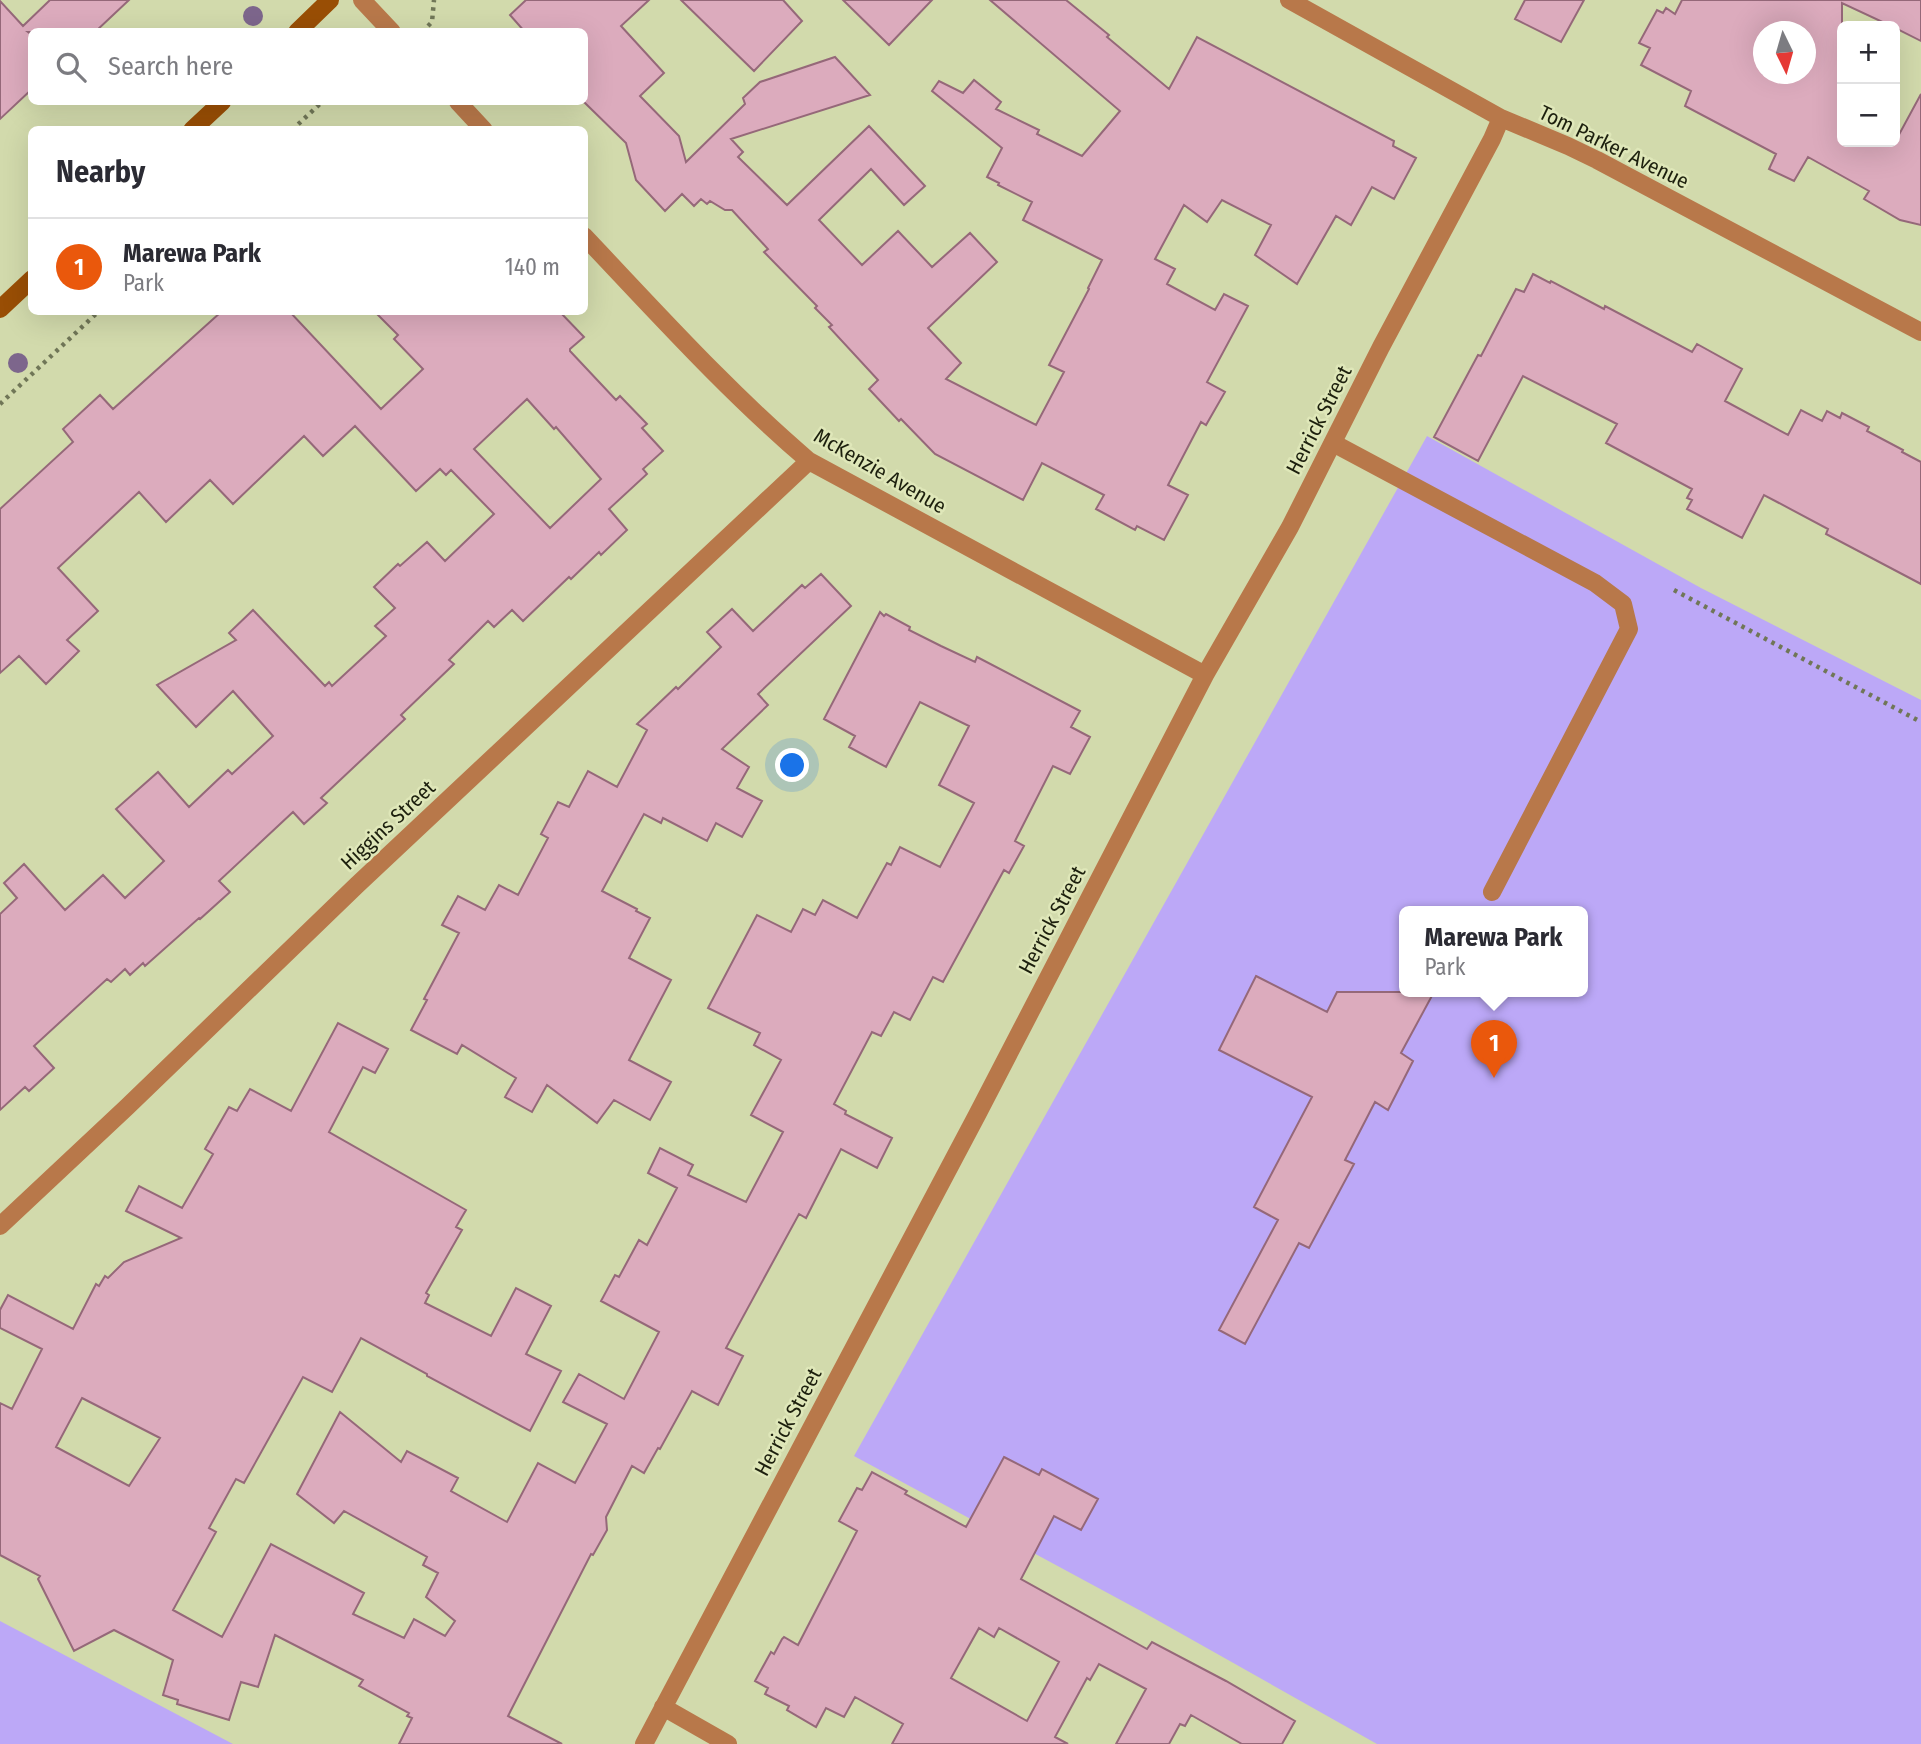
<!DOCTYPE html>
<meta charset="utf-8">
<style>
:root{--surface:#fff;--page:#f2f2f3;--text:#2b2b33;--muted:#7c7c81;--line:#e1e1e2;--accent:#ea580c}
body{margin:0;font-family:"Fira Sans Condensed",sans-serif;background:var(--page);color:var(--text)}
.controls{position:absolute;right:21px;top:21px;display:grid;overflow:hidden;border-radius:10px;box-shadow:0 7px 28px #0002}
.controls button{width:63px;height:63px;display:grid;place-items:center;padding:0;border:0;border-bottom:2px solid var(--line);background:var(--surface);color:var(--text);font:35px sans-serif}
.compass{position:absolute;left:1753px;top:21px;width:63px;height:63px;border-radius:50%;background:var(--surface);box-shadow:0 7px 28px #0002;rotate:175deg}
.you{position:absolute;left:793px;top:766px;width:24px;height:24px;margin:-18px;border:5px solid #fff;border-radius:50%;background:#1a73e8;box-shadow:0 0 0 10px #1a73e833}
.badge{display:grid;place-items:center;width:46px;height:46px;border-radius:50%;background:var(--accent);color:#fff;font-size:23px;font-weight:700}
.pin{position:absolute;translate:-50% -58px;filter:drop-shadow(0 2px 4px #0008)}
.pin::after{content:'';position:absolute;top:37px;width:24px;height:21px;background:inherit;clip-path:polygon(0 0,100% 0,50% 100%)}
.popup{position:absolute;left:1399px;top:906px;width:189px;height:91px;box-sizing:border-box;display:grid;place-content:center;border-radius:10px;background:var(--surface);filter:drop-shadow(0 2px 5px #0005);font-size:23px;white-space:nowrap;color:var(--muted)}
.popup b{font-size:26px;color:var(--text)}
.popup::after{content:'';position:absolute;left:50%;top:100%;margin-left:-14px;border:14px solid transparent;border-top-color:var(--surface)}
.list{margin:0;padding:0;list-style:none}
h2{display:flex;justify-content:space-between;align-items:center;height:91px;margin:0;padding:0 28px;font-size:30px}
h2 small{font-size:23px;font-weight:400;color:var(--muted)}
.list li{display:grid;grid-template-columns:46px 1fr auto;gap:21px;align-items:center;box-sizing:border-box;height:98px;padding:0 28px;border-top:2px solid var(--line)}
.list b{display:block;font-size:26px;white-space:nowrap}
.list p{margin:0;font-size:23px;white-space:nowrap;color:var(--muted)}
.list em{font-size:23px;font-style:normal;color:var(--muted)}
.icon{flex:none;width:38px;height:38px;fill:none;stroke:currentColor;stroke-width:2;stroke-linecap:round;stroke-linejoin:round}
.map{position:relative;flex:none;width:1921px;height:1744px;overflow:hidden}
.search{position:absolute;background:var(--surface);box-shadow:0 7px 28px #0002;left:28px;top:28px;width:560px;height:77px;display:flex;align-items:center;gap:18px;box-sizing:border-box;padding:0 24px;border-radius:10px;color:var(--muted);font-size:26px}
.panel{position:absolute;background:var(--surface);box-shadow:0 7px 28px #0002;left:28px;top:126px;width:560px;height:189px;border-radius:10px}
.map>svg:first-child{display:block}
.green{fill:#bca8f7;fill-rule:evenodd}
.building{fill:#dcabbd;stroke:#956879;stroke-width:2;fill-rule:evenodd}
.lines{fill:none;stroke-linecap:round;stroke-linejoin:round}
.path{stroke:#707657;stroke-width:4.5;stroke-dasharray:3.5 5;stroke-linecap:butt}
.lane{stroke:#b8784a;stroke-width:18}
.street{stroke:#b8784a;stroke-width:18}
.secondary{stroke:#994e05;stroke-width:18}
.tree{fill:#7d668c}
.labels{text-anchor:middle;stroke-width:5;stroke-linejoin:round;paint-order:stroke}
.street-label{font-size:21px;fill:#1c1f0d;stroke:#dfe7b9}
</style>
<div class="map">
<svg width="1921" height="1744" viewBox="0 0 1921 1744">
<rect width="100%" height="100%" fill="#d2daac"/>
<path class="green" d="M1427,436L1701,588L1921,700V1744H1377L1141,1611L854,1456ZM1405,912H1583V992H1405Z
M0,1621L233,1744H0Z"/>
<path class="building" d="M50,0H129L95,32H28L32,35V89L0,119V1L23,26Z
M526,0H649L621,26L664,73L640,96L679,136L686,162L745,104L743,98L760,82L835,57L870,95L731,139L743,152L738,157L787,205L869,126L925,186L904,205L871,169L819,220L862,265L898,231L932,267L970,233L997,262L928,328L961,363L946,379L1036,425L1064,372L1049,365L1089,289L1088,288L1102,260L1023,220L1032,202L998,185L999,183L987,177L1002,148L932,91L939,81L963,93L974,80L1001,102L996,109L1039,130L1037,134L1082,156L1120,111L990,0H1066L1109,35L1107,37L1169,89L1197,37L1394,141L1393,146L1416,158L1394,199L1372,187L1351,225L1336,216L1297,284L1255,255L1271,225L1222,200L1207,222L1184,205L1155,259L1175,269L1167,284L1215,310L1224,294L1248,306L1207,382L1225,392L1206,425L1201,422L1168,485L1188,495L1164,540L1137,526L1135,530L1096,509L1104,495L1042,463L1023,500L935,454L901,419L899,421L869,389L878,380L829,327L832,325L815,308L817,306L764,252L768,249L732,210H725L710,201L707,204L701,199L694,206L682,194L665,211L636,180L626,143L584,102V32H525L510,15Z
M681,0H783L802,21L754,71Z
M843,0H932L889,45Z
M1525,0H1584L1561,42L1515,19Z
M1682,0H1921V41L1895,28V26H1891L1842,3V142H1895L1921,94V225L1900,220L1864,199L1869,191L1808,157L1794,181L1769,169L1776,154L1685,106L1691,91L1641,65L1650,48L1639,43L1657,10L1663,13L1666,8L1675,14ZM1763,32H1805V74H1763Z
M1533,274L1550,283L1551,281L1604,309L1605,306L1692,352L1697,344L1742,369L1725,401L1788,435L1801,410L1822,421L1827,411L1840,418L1842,413L1869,427L1867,431L1903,450L1902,452L1921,462V584L1826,534L1828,529L1764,495L1742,538L1687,509L1692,500L1687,498L1692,489L1606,443L1617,424L1523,376L1478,461L1434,437L1478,355L1481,356L1516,289L1524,292Z
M221,312H290L381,409L423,369L394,339L398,335L375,312H560L584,337L570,349V351L616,400L620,396L647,424L642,428L663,451L643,469L647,474L609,509L627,530L601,555L599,552L571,579L569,577L523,621L512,610L494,627L488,621L449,660L454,664L401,715L405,719L321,798L327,803L304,824L293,812L219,881L230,892L200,919L199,918L145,966L143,963L130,975L125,969L111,982L107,979L34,1046L54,1068L29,1091L25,1087L0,1110V914L17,898L4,883L24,864L65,910L103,875L125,898L164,861L116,809L158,772L189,807L228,770L232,774L273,736L233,691L196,727L157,685L236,640L229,633L253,610L325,686L329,682L332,686L386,636L375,626L395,608L374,587L398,564L400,566L427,542L445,561L494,514L451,470L446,475L440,469L416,491L355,426L323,456L304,436L233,504L210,480L166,522L139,492L58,568L98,611L67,640L79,651L46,684L19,656L0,673V509L73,442L63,429L100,395L113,409ZM527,399L554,429L556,427L601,479L550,528L474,449Z
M821,574L851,606L758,694L768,705L722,749L749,767L737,788L762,801L742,837L716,823L707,841L663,818L661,823L644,814L602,891L637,909L636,911L650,918L629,958L671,980L629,1060L671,1082L650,1120L614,1100L597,1123L547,1085L532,1112L505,1097L516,1078L462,1045L457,1054L411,1030L427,1000L424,999L459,933L442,925L458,896L485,910L499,885L518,895L548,838L541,834L558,802L569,807L588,771L617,787L647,730L637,724L676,687L678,689L721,647L707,632L732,609L753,631L802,585L805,588Z
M880,612L884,616L886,614L910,627L909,630L941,646L975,662L977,657L1080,711L1071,727L1090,737L1070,774L1053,766L1015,841L1024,846L1009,873L1004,870L943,982L933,977L910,1020L894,1012L881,1036L872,1032L834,1104L846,1111L845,1114L892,1138L877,1168L841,1149L806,1218L799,1214L726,1348L743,1356L718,1405L692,1391L660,1449L658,1448L644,1473L632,1466L606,1517L607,1530L593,1555L591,1554L508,1716L562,1744H399L412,1718L407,1716L409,1713L359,1686L363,1680L275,1635L258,1687L241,1682L229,1720L177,1704L178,1700L163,1695L173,1660L114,1630L74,1651L38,1579L40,1576L0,1555V1403L12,1409L42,1349L0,1328V1310L8,1295L73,1329L96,1284L99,1286L105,1276L108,1278L124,1262L181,1238L126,1211L139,1186L182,1208L213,1154L205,1149L229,1107L237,1111L250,1089L291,1111L338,1023L388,1049L375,1073L363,1067L329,1132L466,1210L456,1227L462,1230L426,1293L429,1295L425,1303L491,1336L516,1288L551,1306L526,1354L561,1371L530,1431L427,1376V1374L361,1338L332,1392L303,1377L244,1483L236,1479L209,1528L216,1532L173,1610L222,1637L271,1544L364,1593L353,1614L404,1638L414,1619L445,1636L455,1621L426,1597L438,1573L423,1565L427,1557L344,1511L334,1523L297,1494L340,1412L401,1462L407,1451L458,1478L451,1491L507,1522L538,1463L575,1483L607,1424L563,1402L579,1374L624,1399L659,1332L601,1301L615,1275L619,1277L639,1240L647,1245L677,1188L648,1173L660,1148L693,1165L688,1175L746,1202L783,1132L751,1115L781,1060L754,1045L760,1033L708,1008L757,915L791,932L803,909L815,915L823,900L857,918L887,863L891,865L900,847L940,867L974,803L939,785L969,726L920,702L886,767L849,747L855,736L824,719ZM82,1398L160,1438L129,1486L56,1447Z
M1256,976L1327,1012L1337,992H1434L1401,1053L1413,1061L1388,1110L1375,1102L1345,1160L1354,1164L1309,1248L1299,1243L1245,1344L1219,1330L1278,1220L1254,1207L1312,1097L1219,1050Z
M1004,1457L1039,1475L1042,1469L1098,1499L1081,1530L1054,1516L1021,1579L1147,1649L1152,1642L1226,1681L1295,1721L1282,1744H1242L1191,1715L1185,1726L1180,1724L1169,1744H1116L1146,1689L1099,1664L1090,1680L1087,1678L1055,1737L1068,1744H892L903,1724L855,1697L844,1717L826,1708L816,1727L787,1710L789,1706L765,1694L768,1688L755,1681L771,1652L774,1654L782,1639L784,1637L798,1645L857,1531L839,1521L857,1488L862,1490L872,1472L907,1491L905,1494L966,1527ZM979,1628L994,1637L999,1628L1059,1662L1027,1721L951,1678Z"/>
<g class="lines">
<path class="path" d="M422,32L432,22L434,0
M292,130L322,102
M0,404L98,312
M1674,590L1921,722"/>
<path class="lane" d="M1333,443L1595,583L1623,604L1629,629L1492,892"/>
<path class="street" d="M362,0L392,32
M1289,0L1501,118L1568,146L1597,160L1921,332
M458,102L484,130
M584,236C657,313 728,392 809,461L1205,675
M0,1226L127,1107L357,885L809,461
M663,1707L728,1744
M644,1744L977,1115L1205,675L1290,527L1381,347L1492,139L1501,118"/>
<path class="secondary" d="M297,32L330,0
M192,130L222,102
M0,309L32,279"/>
</g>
<g class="tree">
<circle cx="253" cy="16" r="10"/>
<circle cx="18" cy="363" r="10"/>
</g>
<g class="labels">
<g class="street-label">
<text transform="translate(1614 147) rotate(26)" y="7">Tom Parker Avenue</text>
<text transform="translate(1319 420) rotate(-63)" y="7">Herrick Street</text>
<text transform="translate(880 471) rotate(30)" y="7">McKenzie Avenue</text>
<text transform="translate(388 825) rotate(-43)" y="7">Higgins Street</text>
<text transform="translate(1052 920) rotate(-62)" y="7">Herrick Street</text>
<text transform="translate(788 1422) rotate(-62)" y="7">Herrick Street</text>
</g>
</g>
</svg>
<div class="controls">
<button>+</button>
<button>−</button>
</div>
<svg class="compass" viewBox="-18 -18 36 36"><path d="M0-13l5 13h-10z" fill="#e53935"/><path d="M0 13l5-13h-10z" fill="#7c7c81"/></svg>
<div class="you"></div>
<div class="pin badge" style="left:1494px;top:1078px">1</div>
<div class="popup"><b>Marewa Park</b>Park</div>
<div class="search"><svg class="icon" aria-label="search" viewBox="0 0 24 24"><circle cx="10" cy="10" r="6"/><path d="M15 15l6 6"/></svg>Search here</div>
<section class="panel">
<h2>Nearby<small></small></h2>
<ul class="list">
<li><span class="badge">1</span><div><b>Marewa Park</b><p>Park</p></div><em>140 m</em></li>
</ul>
</section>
</div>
